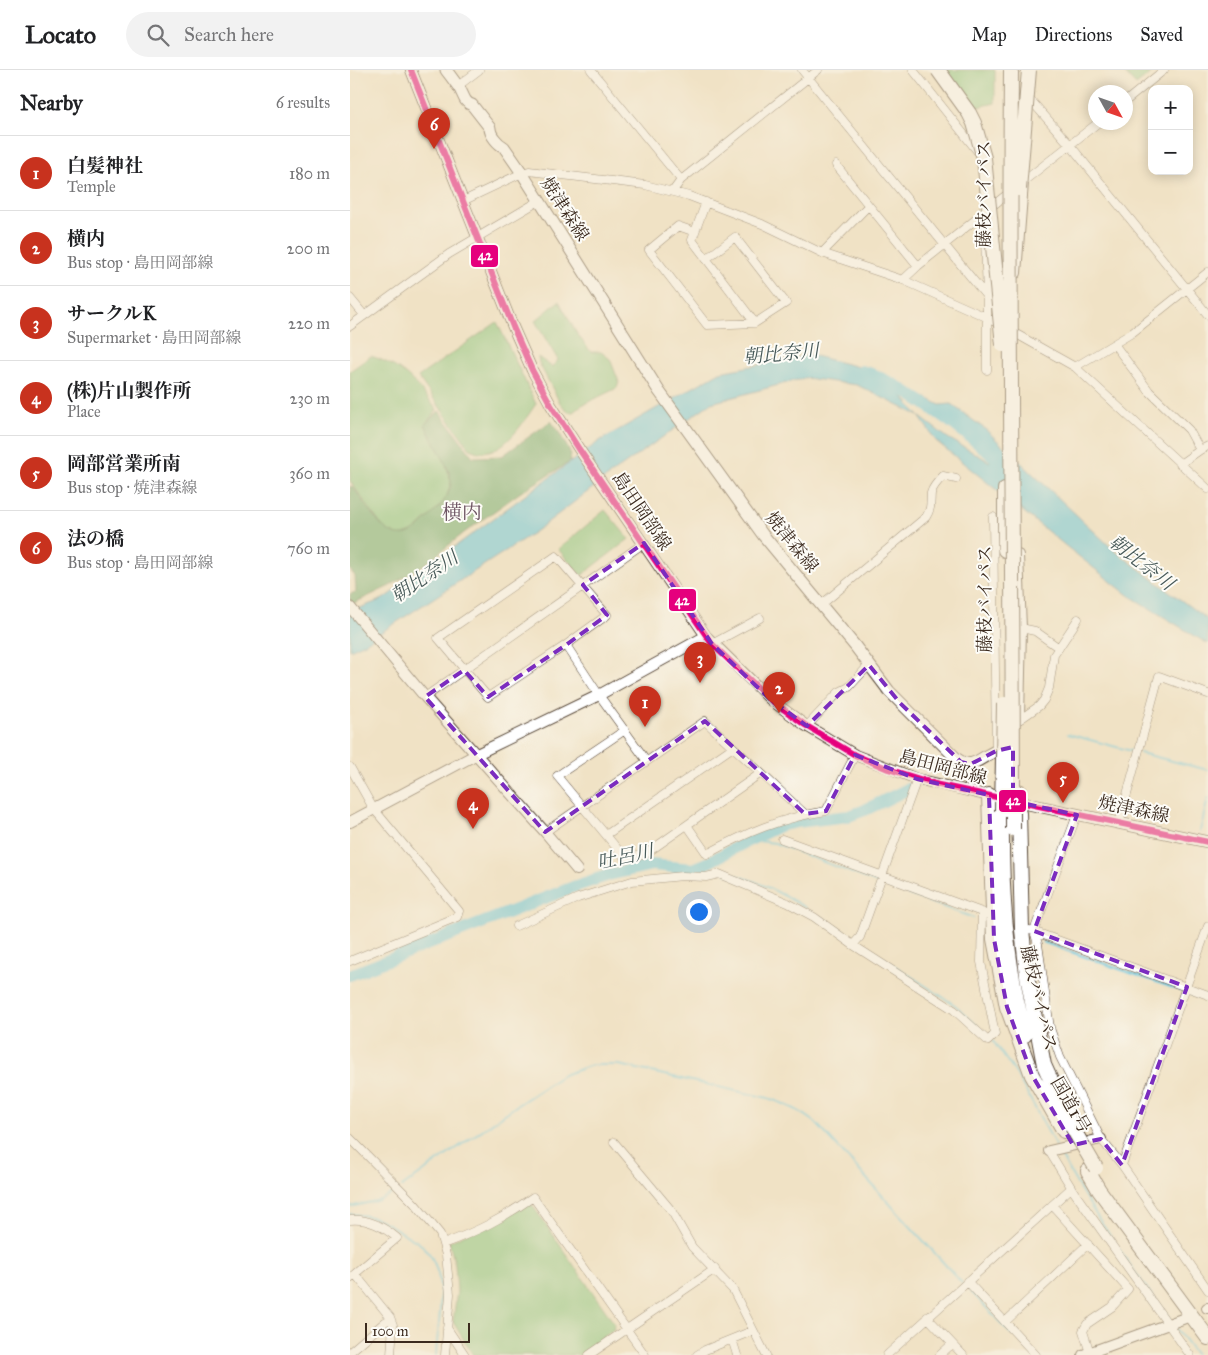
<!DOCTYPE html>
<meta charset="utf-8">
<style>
:root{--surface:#fff;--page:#f2f2f2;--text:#202124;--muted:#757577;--line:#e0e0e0;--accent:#c8321e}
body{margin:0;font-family:"IM FELL Great Primer","Noto Serif JP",serif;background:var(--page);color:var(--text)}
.controls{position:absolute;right:15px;top:15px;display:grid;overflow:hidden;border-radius:10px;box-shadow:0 2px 12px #0003}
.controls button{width:45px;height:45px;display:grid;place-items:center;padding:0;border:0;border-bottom:1px solid var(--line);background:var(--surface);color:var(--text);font:25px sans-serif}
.compass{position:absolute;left:738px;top:15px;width:45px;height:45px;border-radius:50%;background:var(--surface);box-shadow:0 2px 12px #0003;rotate:130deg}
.scale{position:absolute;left:15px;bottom:12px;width:105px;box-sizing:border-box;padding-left:5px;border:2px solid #3b2a1e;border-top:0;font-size:14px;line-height:18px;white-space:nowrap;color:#3b2a1e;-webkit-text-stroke:4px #fdfcf7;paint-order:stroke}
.you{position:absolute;left:348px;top:841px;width:18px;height:18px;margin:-12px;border:4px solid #fff;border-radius:50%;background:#1a73e8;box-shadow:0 0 0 8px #1a73e833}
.badge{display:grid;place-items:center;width:32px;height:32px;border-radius:50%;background:var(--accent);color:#fff;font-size:16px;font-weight:700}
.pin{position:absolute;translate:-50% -41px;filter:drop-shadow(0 1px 2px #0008)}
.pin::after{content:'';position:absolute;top:26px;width:18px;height:15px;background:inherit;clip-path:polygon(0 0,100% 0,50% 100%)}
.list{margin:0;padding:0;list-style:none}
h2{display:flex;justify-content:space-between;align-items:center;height:65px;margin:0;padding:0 20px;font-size:21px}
h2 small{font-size:16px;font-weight:400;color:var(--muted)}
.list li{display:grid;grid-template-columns:32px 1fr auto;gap:15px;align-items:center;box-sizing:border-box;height:75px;padding:0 20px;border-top:1px solid var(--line)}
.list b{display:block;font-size:19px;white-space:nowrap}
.list p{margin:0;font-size:16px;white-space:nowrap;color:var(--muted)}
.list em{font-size:16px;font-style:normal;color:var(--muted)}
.icon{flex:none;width:28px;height:28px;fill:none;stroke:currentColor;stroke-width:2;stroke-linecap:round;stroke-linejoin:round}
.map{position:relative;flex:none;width:858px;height:1285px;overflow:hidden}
header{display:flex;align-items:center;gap:30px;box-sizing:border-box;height:70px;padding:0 25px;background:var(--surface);border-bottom:1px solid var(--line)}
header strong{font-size:24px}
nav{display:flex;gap:28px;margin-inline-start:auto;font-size:18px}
.search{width:350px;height:45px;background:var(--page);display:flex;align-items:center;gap:12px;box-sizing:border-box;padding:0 18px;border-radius:28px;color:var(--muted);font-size:19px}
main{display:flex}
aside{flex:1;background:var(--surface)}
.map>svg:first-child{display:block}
.green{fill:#83c57d;stroke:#5f784e}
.forest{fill:#6aaa6c;stroke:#526a45}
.water{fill:#63c7e0;stroke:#4f787f}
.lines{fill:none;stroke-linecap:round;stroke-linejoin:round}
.stream{stroke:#63c7e0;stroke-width:2}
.river{stroke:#63c7e0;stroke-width:12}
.street-casing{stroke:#564637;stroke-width:9}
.secondary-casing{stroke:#564637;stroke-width:12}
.primary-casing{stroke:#564637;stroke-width:13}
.highway-casing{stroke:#564637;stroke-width:16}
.street{stroke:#fff;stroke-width:8}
.secondary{stroke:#fff;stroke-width:10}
.primary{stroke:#fff;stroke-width:11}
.highway{stroke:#fff;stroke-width:14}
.highway-bridge-casing{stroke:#564637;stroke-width:16;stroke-linecap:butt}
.highway-bridge{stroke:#fff;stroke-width:14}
.bus-1-casing{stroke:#fdfcf7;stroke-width:10}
.bus-1{stroke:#e5007d;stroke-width:6}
.marked{fill:none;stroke:#7b2cbf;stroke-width:4;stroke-dasharray:10 6;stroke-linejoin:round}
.labels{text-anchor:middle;stroke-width:4;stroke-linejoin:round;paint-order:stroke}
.street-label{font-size:18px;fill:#3b2a1e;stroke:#fdfcf7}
.water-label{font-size:19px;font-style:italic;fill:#475958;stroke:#fdfcf7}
.quarter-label{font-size:20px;fill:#6e5564;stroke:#fdfcf7}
.line-badge{stroke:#fdfcf7;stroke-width:2}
.badge-label{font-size:14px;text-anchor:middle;font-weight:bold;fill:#fff}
</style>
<header>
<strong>Locato</strong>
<div class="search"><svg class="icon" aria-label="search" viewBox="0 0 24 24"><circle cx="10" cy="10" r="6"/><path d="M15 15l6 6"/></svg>Search here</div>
<nav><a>Map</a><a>Directions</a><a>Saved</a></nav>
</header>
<main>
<aside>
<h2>Nearby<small>6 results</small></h2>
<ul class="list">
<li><span class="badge">1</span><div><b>白髪神社</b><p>Temple</p></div><em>180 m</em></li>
<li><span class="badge">2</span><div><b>横内</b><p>Bus stop · 島田岡部線</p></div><em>200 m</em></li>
<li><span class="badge">3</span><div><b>サークルK</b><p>Supermarket · 島田岡部線</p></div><em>220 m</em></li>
<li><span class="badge">4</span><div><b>(株)片山製作所</b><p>Place</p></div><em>230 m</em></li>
<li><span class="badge">5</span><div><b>岡部営業所南</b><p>Bus stop · 焼津森線</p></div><em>360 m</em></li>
<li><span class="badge">6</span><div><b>法の橋</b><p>Bus stop · 島田岡部線</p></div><em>760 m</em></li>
</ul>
</aside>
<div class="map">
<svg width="858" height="1285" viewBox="0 0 858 1285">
<rect width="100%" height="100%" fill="#fdfcf7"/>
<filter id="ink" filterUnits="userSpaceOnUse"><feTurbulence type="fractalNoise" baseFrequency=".02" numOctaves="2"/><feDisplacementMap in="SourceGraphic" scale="10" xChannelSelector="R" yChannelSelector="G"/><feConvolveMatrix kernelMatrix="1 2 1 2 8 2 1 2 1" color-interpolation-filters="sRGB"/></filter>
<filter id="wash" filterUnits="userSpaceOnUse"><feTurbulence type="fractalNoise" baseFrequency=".0096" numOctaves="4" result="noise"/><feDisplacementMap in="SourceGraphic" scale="20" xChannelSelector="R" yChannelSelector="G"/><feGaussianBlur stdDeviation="1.12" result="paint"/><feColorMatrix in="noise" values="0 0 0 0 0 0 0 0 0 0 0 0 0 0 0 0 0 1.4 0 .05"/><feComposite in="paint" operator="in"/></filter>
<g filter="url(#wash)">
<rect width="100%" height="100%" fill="#f0e2c5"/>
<path class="green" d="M595,0H645V33L624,38Z
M772,0H805L786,15Z
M209,231L227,264L241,282H251L260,289L269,312L267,318L232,335L223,342H218L210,333L189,293L188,287L202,297L208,290L185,251Z
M147,252L186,334C173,352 157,382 131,382C128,383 123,380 120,379L68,307Z
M21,286C54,297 66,313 87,340L75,354L82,370L95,391L101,412L96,429L83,443L63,462L50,466L34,459L0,411V301Z
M255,440L279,469L231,506L208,479Z
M180,1132L264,1253V1259L231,1285H123L103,1252L107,1221L105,1194L99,1172Z"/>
<path class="forest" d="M89,341L123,387L152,386L201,351L210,364L221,384L220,392L171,422L114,463L78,492L40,516L0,535V524L6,522L5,506L0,500V416L3,417C13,430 32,464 49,465C61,466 71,455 78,448C88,439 99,428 101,413C102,399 81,369 75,354Z"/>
<path class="water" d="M461,285L517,299L548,321L569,346L598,368L640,392L633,371L585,341L557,318L590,335L601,334L635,359L765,481L858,550V574L778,525L717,477L586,371L569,346L507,315L455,308L361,333L269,398L186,461L15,573L0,580V542L33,529L251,370L370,302Z"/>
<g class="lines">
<path class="stream" d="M718,664L785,682
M790,683L858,700
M850,761L858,728
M396,772L408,771L425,773L528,813
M342,799L366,801
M376,803C404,808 432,824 456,838
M532,815L624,848
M471,847L504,869
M508,872L605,935L639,967
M693,872L832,921
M837,923L858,930
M643,971L667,1005L706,1076
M709,1082C740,1140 780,1196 819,1249
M52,1117L166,1036L213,1005L242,995H269L418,1028C436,1034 450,1040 465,1052L612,1213
M0,1137L30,1130L48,1120
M0,1144C27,1146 30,1149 53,1163C60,1168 69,1172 75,1178C100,1207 88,1250 86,1285
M90,1214L97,1221
M616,1216L662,1265
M825,1257L846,1285"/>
<path class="river" d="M512,301C525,304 538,311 550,318C585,339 618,364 649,391
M0,905L223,817L259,805L302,795L342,799L359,792L396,772L429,756L447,752L499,746L515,740L558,719"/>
</g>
</g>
<g filter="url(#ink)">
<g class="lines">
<defs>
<path id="street" d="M241,0L331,110
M452,0L637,227V300
M563,0L628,82
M108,16L129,0
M678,27L720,75L858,245
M776,31L814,0
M486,95L568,196
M670,114L749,52
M323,121L331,110L468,0
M113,131L172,103L179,101L295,115L339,126L412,154L472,183L553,210L636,247L725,297L858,419
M356,132L342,170L405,253
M634,137L637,227
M345,162L328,156L299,180L357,255L405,253L436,233L385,167L356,189
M472,183L518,136
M553,210L568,196L661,121
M0,228L14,245
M0,256L99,184L189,131
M764,274L799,321L839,360L850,380L858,376
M725,297L782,263L858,202
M830,394L850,380
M643,447L646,681
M206,486L257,545L216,575L138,627L88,568Z
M471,535L576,447C582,437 580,434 581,423C583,416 588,411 593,406L606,409
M671,558L685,561L709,578
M362,574L410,548
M216,575L249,625L296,690
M75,627L294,473
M669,650L689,636L694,630L699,618L704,585L728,549
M457,656L489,622L499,617L519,595
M275,660L207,706L275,788L294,785L411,703
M0,697L23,738L109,841L107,847L0,891
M727,745L684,861L688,874L700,958L710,987L751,1069L772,1095L858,1220
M769,754L809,606L858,624
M337,755L357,784C397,762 431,748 476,741L505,685
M195,762L355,651L455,744
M256,765L383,677
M432,769L637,844
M166,856L228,828L282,811L333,806L356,807L369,804L438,833L464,847L503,875L604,940L638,971L645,964L631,892L632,842
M680,860L858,925
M503,875L510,867L567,709
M0,1068L65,1134L90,1164L96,1185L100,1224L95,1285
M264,1072L321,1140L342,1177L383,1220L416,1285
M699,1081L724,1122L840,1285
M772,1095L858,856
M702,1135L778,1219L762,1237L737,1254L733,1261L740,1283
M0,1150C18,1148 34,1157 47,1168L0,1208
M93,1174C128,1161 152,1149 183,1127L295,1285
M5,1204L40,1247L43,1255L41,1285
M617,1211L686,1285
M577,1247L613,1285
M655,1252L738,1174
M97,1258L115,1285
M382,1269L387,1285
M0,1282L35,1252
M239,1285L365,1199
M347,1285L355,1280L402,1261
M537,1285L721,1118
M590,1285L602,1274"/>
<path id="secondary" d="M61,0L163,257L182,300L201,335L229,379L356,566L421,630L455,655L505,685L567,709L644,727
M666,203L673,113
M668,485L671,558L669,648
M0,537L75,627L195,762L227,800
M0,752L127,684L249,625L356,566
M699,1081L751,1069
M857,1238H858
M733,1285L835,1248"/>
<path id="primary" d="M96,0C100,5 104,11 108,16C114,24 113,32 122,35L140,58C140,65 148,74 154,77L172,103L309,321L413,465L505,576L539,621L607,689C623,701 631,686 646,681C651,679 657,678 662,677
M670,720L669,732L858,772"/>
<path id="highway" d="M655,480V419
M639,725L644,869L657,937L682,1005L714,1061
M652,741C651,819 655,888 675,965
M669,743L672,860L677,906L694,995L722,1057
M738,1101L749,1120L858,1268"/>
</defs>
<use href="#street" class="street-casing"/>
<use href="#secondary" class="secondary-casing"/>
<use href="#primary" class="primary-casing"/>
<use href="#highway" class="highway-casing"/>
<use href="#street" class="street"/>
<use href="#secondary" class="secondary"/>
<use href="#primary" class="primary"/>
<use href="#highway" class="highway"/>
<defs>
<path id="highway-bridge" d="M588,0L619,43L624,53L634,88L653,275
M661,0C659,253 663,506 663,759
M669,119L679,0
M652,741L654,634
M722,1057L746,1098"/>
</defs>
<use href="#highway-bridge" class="highway-bridge-casing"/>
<use href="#highway-bridge" class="highway-bridge"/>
<defs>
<path id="bus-1" d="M61,0L163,257L182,300L201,335L229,379L362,574L421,630L455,655L505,685L538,699L589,715L858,772"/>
</defs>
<use href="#bus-1" class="bus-1-casing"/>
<use href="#bus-1" class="bus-1"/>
</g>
</g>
<path d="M0 0H858V1285H0ZM294,473L362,574L421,630L457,656L519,595L550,633L611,692L621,694L646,681L663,677V731L727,745L684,861L837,917L772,1095L751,1069L723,1075L682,1005L657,937L644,869L639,725L567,709L505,685L476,741L455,744L355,651L195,762L75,627L114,600L138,627L216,575L257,545L233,515Z" fill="#f0e2c5" fill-opacity=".55" fill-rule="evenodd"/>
<path class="marked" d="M294,473L362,574L421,630L457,656L519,595L550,633L611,692L621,694L646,681L663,677V731L727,745L684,861L837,917L772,1095L751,1069L723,1075L682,1005L657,937L644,869L639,725L567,709L505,685L476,741L455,744L355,651L195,762L75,627L114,600L138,627L216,575L257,545L233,515Z"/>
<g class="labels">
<g class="street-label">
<text transform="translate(634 124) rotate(-90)" y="6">藤枝バイパス</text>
<text transform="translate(215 139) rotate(57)" y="6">焼津森線</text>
<text transform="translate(292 441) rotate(56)" y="6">島田岡部線</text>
<text transform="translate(442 472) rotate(51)" y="6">焼津森線</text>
<text transform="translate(635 529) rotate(-90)" y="6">藤枝バイパス</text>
<text transform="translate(593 697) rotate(15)" y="6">島田岡部線</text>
<text transform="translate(784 739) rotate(12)" y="6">焼津森線</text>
<text transform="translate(689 928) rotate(77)" y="6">藤枝バイパス</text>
<text transform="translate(721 1035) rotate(60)" y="6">国道1号</text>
</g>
<g class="water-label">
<text transform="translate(431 283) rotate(-5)" y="7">朝比奈川</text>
<text transform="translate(792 492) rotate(38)" y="7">朝比奈川</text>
<text transform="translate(74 506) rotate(-34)" y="7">朝比奈川</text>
<text transform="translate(275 786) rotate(-12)" y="7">吐呂川</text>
</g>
<g class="quarter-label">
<text x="112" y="449">横内</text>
</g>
</g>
<g class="line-badge">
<rect x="120" y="174" width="29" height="24" rx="5" fill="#e5007d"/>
<rect x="318" y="518" width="29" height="24" rx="5" fill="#e5007d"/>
<rect x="648" y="719" width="29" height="24" rx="5" fill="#e5007d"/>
</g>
<g class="badge-label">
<text x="135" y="190">42</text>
<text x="332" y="535">42</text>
<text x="663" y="735">42</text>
</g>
</svg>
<div class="controls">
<button>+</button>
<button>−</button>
</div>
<svg class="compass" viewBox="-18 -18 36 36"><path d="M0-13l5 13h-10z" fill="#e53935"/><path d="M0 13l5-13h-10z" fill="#757577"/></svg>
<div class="scale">100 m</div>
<div class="you"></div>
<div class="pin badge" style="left:295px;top:657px">1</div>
<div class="pin badge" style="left:429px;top:643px">2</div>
<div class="pin badge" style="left:350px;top:613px">3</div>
<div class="pin badge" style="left:123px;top:759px">4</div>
<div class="pin badge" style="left:713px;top:733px">5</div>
<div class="pin badge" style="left:84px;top:79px">6</div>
</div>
</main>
